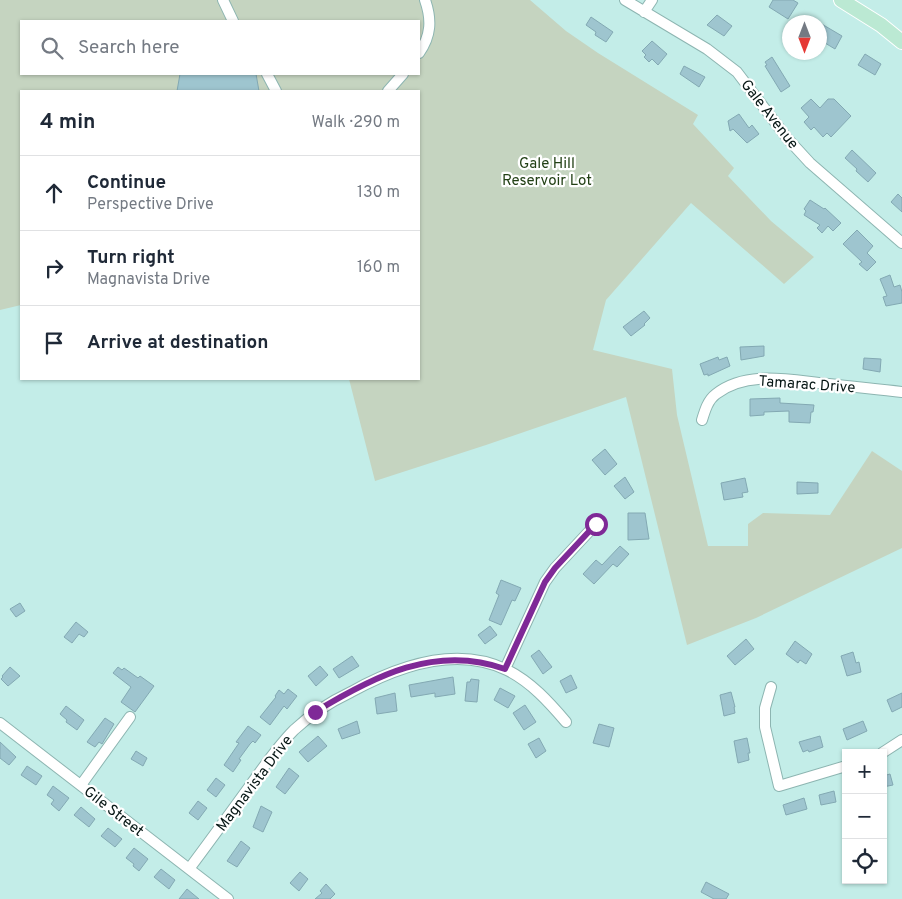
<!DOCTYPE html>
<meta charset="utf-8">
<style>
:root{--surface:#fff;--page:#f6f6f7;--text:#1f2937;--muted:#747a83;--line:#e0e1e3}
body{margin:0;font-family:Overpass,sans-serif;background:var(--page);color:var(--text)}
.controls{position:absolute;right:15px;bottom:15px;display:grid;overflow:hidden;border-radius:0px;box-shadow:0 1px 4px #0004}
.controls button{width:45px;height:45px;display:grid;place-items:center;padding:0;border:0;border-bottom:1px solid var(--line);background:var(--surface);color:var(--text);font:25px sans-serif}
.compass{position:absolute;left:782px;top:15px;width:45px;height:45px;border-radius:50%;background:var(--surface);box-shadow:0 1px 4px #0004;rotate:180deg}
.stop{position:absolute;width:15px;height:15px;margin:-11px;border:4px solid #7f2997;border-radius:50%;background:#fff}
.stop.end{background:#7f2997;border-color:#fff;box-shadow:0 1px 5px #0008}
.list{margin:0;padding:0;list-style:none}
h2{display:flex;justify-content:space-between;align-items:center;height:65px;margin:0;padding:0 20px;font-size:21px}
h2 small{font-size:16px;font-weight:400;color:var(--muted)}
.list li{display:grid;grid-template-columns:32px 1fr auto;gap:15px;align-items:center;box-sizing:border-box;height:75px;padding:0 20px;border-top:1px solid var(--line)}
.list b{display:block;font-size:19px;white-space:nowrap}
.list p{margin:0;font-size:16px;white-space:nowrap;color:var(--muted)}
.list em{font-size:16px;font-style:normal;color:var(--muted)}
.icon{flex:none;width:28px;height:28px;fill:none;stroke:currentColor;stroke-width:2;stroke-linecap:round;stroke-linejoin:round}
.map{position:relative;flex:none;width:902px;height:899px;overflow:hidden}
.search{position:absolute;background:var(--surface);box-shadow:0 1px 4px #0004;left:20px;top:20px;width:400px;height:55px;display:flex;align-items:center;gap:12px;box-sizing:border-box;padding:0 18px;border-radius:0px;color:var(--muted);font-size:19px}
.panel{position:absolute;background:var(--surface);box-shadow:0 1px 4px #0004;left:20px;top:90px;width:400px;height:290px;border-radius:0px}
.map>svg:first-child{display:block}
.green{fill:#c5d4c0;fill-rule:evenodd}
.building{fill:#9ec5cf;stroke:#83a9b3}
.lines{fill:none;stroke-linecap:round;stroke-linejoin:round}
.minor-casing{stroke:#8db5b1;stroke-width:12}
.major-casing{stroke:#fff;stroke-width:16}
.minor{stroke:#fff;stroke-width:10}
.major{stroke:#bbe9d3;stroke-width:14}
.route{stroke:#7f2997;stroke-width:6}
.labels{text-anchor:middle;stroke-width:4.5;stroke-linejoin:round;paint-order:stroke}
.street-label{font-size:15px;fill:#061614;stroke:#fff}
.park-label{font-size:15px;fill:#224015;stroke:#fff}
</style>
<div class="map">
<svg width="902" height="899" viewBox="0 0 902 899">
<rect width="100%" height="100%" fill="#c3ede8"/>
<path class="green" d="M0,0H530L566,31L598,53L698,115L693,124L734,168L728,176L771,221L814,257L784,284L691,203L606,300L593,350L672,369L677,415L708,546H748V524L763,513L830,515L872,451L902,471V548L756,618L687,645L626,397L486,445L375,481L349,379H419V91H21V305L0,310ZM21,21H419V74H21Z"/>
<path class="building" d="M773,0H793L798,3L788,19L769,7Z
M717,15L732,26L724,36L707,25Z
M591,17L613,32L606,42L595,35L596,32L586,25Z
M820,23L842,36L835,49L825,43L820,53Z
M652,41L667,54L658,65L652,59L649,62L644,57L646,55L642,51Z
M865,54L881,64L875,75L858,65Z
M772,57L790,86L781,92L765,66L767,65L765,62Z
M684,66L705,77L699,87L680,74Z
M180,74H256L259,91H177Z
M811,99L820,108L828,99H834L851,116L831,137L827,133L823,137L814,127L811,130L804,122L809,117L801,108Z
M739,114L749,128L752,125L759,134L747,143L733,129L730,131L728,121Z
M852,150L876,173L868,182L856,171L857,169L845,158Z
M898,194L902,198V212L891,202Z
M810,200L824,209L825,208L841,223L833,231L828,226L822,233L817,228L820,225L804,215L806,211L804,209Z
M857,230L873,246L867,253L876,262L867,271L859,264L862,262L843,244Z
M890,275L894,287L900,285L902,292V303L886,306L883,297L887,296L880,279Z
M644,311L650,318L644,324L645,325L631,336L623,327Z
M764,346V356L741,360L740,347Z
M718,357L719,360L727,357L730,366L708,376V374L704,375L700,364Z
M864,358L881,359L880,372L863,369Z
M780,398V403L814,405L813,412H811L810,423L789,422V411L764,412V415L750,416V399Z
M605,449L617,464L605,475L592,460Z
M625,477L634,492L625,499L614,486Z
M745,478L748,492L742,493L743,497L724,500L721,483Z
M797,482L818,483V493L797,494Z
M628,513H645L649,539L628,540Z
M620,546L629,554L617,567L613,564L594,584L583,574L596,560L602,565Z
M501,580L521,588L515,601L512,600L501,625L489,620L499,595L496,593Z
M20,603L25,611L16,617L10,609Z
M76,622L88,632L84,637L79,634L72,643L64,637Z
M490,626L497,635L485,644L478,635Z
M746,639L754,649L735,665L727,656Z
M795,641L812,654L806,664L800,660L798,663L786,654Z
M539,650L552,667L543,674L531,656Z
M853,652L856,663L859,662L861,672L847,676L841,656Z
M352,656L359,666L339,678L333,669Z
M320,666L328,675L316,686L308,676Z
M10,667L20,676L8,686L1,679L3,677L2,676Z
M118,667L122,670L124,668L138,678L140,676L154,686L135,712L121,702L131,687L113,673Z
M571,675L577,688L566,693L560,681Z
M453,677L455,694L435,697V693L411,697L409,685Z
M471,679L479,680L477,702L465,701L467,682H470Z
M500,688L515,696L508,708L494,700Z
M288,689L297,696L287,709L284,706L270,725L260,717L276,697L275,696L279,690L284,694Z
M731,692L735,707H734L735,713L724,716L720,695Z
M395,693L397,711L377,714L375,698Z
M902,693V707L892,712L887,700Z
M525,705L536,722L524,730L513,713Z
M66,706L84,720L77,730L66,722L67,720L60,714Z
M105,718L114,724L102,744L99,742L95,747L87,742Z
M357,721L360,733L342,739L338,729Z
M863,721L867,731L847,740L843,729Z
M599,724L614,728L609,747L593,743Z
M248,726L261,735L255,743L253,741L250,744L239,759L241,760L233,772L224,765L239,743L236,742Z
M318,736L327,746L308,762L299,752Z
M820,736L823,747L809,752L808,750L803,752L799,742Z
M539,738L546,751L536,758L528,744Z
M747,738L750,753H748L749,760L738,763L734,741Z
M0,742L16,757L9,765L0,758Z
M136,751L147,758L143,766L131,759Z
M27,766L42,776L36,785L21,775Z
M289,768L299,776L285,794L276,787Z
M890,774L893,785L883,787V776Z
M216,778L225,785L216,797L207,790Z
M53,786L69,798L59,811L51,804L54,800L47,795Z
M834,791L836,802L821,805L819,795Z
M804,798L807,809L786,815L783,805Z
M198,801L207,808L198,820L189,813Z
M261,806L272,812L263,832L253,827Z
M81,807L95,819L89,827L74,815Z
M108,828L122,839L115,847L101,836Z
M241,841L250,848L237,867L227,861Z
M134,848L148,859L139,871L133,866L134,864L126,858Z
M161,869L175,880L169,889L154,877Z
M300,872L308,879L299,891L290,883Z
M706,882L729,894L726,899H714L701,892Z
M326,884L335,894L330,899H315L322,893L320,891Z
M187,889L199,899H179Z"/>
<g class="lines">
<defs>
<path id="minor" d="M223,0L233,21
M625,0L707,49L737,72L787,138L810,163L902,243
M644,12L652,0
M419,53C431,36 432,20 425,0
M267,74L276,91
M388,91L403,74
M702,420C705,410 708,400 716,394C748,369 793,381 829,384C853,387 878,389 902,392
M505,669L545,582L555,568L596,524
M771,687L765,708V727L779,786L846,766
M0,723L228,899
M882,753L902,740
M81,785L130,717
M189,869C210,841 231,812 252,783C265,765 278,746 294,730C311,714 330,702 351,692C396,667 456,645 507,670C531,682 549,702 566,722"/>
<path id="major" d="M841,0L881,25L902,42"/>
</defs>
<use href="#minor" class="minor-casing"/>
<use href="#major" class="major-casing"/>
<use href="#minor" class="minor"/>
<use href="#major" class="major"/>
</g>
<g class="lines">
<path class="route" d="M315,712C374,676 436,644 505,669L545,582L555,568L596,524"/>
</g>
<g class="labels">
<g class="street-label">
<text transform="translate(770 114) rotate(52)" y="5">Gale Avenue</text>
<text transform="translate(807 384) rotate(4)" y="5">Tamarac Drive</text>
<text transform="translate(254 783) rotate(-53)" y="5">Magnavista Drive</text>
<text transform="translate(114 811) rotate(38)" y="5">Gile Street</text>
</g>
<g class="park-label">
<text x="547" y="168">Gale Hill<tspan x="547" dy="17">Reservoir Lot</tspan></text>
</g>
</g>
</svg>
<div class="controls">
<button>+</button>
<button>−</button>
<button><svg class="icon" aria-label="locate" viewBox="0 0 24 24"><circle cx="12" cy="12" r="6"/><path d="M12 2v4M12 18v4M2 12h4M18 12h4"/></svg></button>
</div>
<svg class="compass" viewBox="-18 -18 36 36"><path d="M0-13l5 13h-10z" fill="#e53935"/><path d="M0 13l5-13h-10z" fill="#747a83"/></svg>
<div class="stop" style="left:596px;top:524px"></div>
<div class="stop end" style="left:315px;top:712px"></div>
<div class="search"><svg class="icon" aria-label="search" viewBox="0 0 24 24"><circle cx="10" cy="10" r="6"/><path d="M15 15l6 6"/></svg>Search here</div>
<section class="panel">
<h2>4 min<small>Walk · 290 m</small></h2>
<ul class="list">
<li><svg class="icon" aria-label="ahead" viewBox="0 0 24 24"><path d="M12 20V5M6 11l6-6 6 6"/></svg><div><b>Continue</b><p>Perspective Drive</p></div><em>130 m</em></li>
<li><svg class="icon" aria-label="right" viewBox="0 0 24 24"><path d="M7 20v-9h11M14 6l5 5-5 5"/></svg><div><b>Turn right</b><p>Magnavista Drive</p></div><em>160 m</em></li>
<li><svg class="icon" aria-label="arrive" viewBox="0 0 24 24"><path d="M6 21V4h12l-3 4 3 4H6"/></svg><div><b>Arrive at destination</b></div></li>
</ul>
</section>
</div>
